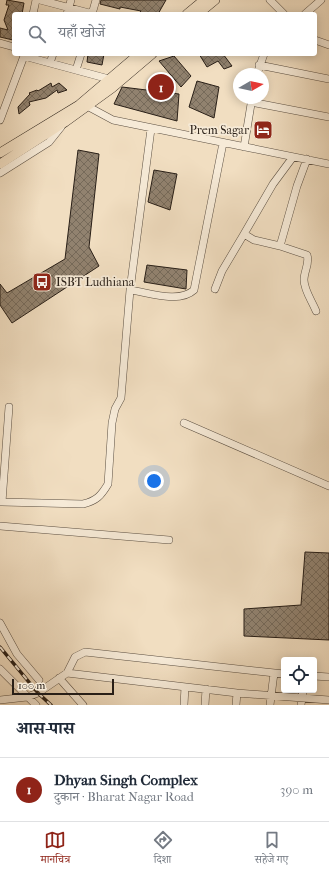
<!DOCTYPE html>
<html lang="hi">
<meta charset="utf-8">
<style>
:root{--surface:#fff;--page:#f6f6f7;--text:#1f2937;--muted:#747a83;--line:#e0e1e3;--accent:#8f2418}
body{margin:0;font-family:"IM FELL French Canon","Noto Serif Devanagari",serif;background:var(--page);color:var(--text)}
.controls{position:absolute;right:12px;bottom:12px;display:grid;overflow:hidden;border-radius:4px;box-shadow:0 2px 10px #0003}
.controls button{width:36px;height:36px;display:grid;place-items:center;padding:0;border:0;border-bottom:1px solid var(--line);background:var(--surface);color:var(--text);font:20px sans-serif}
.compass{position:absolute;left:233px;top:68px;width:36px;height:36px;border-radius:50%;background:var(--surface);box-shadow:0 2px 10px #0003;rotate:81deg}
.scale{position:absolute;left:12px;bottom:10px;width:102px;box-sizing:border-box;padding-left:4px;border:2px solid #291f17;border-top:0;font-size:11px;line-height:14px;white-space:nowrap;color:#291f17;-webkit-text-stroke:3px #f6ead7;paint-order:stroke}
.you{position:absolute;left:154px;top:481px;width:14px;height:14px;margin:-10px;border:3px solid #fff;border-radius:50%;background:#1a73e8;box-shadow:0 0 0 6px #1a73e833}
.badge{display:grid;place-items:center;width:26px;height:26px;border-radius:50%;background:var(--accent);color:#fff;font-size:13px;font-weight:700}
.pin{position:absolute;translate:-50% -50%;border:2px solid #fff;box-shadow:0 1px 4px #0006}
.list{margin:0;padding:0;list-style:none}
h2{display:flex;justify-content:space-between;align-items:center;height:52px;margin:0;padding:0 16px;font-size:17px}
h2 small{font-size:13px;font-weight:400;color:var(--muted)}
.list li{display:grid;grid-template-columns:26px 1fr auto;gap:12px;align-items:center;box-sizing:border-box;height:64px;padding:0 16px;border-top:1px solid var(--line)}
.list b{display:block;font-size:15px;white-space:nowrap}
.list p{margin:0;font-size:13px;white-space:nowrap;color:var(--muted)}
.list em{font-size:13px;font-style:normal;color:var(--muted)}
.icon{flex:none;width:22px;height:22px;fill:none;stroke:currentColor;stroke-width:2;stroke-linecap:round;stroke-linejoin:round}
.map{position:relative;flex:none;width:329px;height:705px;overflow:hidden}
.search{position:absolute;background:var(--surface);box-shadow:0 2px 10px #0003;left:12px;right:12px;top:12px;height:44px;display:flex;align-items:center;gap:10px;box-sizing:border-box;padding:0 14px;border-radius:4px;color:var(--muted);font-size:15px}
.sheet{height:116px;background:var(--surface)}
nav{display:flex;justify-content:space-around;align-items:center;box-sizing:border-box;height:56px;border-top:1px solid var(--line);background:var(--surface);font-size:11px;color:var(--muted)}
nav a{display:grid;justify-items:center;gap:2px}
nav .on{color:var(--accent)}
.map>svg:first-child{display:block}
.building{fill:url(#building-cross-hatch);stroke:#291f17}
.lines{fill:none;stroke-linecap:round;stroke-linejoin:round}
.minor-casing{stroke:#5b4f42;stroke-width:8}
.major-casing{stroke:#291f17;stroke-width:10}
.minor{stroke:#f6ead7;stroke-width:7}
.major{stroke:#f1dec1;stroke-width:9}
.rail-casing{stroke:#291f17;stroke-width:3.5}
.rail{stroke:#f6ead7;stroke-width:2;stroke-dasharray:6;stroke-linecap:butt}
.labels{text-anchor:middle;stroke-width:3.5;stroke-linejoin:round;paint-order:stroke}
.poi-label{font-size:12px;fill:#291f17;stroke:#f6ead7;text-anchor:end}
</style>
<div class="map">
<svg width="329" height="705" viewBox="0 0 329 705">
<defs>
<pattern id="building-cross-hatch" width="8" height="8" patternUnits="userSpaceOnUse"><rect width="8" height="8" fill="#91826f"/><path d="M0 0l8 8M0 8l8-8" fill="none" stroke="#766a5a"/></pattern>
</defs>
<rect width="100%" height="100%" fill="#f1dec1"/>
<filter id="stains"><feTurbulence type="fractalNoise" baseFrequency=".005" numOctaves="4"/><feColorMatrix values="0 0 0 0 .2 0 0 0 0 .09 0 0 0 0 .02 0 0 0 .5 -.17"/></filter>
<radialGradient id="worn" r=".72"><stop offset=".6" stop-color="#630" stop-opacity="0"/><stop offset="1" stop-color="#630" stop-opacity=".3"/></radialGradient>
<path class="building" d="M7,0L24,3L22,14H14V42L13,40L0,37V28L8,30L4,20L9,5H6Z
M101,0H166L158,14H144L140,12L141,11L120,7V9L100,4Z
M88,54H104L102,65L87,62Z
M199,54H223L232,66L224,69L218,61L207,67Z
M174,56L191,76L181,87L159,61Z
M197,81L219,87L214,118L189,107Z
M51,83L52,87L59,83L67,90L58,93L57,90L46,98L29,102L30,105L19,114L18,107L30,94L29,93L37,90L38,91Z
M122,87L179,94L177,121L114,104Z
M78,150L99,154L89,247L99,266L12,323L0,305V284L7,293L65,259Z
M154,170L177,174L170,210L148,202Z
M147,265L187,270L186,289L144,282Z
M305,552L329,553V640L244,636V609L301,605Z"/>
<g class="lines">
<defs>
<path id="minor" d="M40,0L93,14
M270,0L284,14
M33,14L36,0
M67,14L71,0
M92,14L96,0
M305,14L321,0
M315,40L329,45
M0,43L14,47
M50,63L53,54
M259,65L329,79
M76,70L81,54
M257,74L264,54
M251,102L329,117
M87,106L113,120L329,164
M0,120L24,56L109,79
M244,147L252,98
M293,157L273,184L244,234L254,240L280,246L297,186L307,159
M0,173L49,142L61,127
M280,246L307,255C310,263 304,271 304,280C304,290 312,301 316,311
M215,289L222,271L244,234
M130,290L151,129
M184,423L329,486
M0,502H2L9,407
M2,502L83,504C96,501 101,496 108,484L112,423L115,409L121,398L130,290C147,292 179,304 194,290L223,143
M0,526L169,540
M0,623L17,654L39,680
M0,669L36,705
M67,673L75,657L85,652L284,674
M314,676L329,677
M59,678L83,705
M0,700L27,697L38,693L67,673L237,693L329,700
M184,705L185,687
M205,705L206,689
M236,705L237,693
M270,705L274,673
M301,705L303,690"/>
<path id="major" d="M187,14L204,0
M198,14L215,0
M0,153L79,105L139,54
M0,164L65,122L112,88L152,54"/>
</defs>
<use href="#minor" class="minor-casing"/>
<use href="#major" class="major-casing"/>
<use href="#minor" class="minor"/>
<use href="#major" class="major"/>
<defs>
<path id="rail" d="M0,647L38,693L51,705"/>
</defs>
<use href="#rail" class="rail-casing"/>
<use href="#rail" class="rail"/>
</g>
<defs>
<symbol id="hotel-square" viewBox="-11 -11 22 22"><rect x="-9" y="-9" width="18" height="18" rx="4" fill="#8f2418" stroke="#f6ead7"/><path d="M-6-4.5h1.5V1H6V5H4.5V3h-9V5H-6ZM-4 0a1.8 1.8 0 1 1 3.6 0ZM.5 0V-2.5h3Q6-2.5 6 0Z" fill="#fff"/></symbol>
<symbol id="bus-square" viewBox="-11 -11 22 22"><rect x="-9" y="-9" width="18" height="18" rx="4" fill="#8f2418" stroke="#f6ead7"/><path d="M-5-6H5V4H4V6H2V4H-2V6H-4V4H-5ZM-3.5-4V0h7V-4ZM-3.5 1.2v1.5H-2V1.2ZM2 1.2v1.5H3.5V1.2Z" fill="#fff"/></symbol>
</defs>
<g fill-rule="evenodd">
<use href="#hotel-square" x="252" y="119" width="22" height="22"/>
<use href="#bus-square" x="31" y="271" width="22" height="22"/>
</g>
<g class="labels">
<g class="poi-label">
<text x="249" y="134">Prem Sagar</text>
<text x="56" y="286" text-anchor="start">ISBT Ludhiana</text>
</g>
</g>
<rect width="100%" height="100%" filter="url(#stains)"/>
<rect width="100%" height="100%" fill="url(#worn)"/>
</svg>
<div class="controls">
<button><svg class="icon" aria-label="locate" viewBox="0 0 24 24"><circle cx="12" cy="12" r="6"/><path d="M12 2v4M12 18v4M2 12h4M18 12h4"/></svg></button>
</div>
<svg class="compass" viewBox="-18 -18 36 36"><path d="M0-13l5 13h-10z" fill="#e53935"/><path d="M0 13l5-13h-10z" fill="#747a83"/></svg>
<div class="scale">100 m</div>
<div class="you"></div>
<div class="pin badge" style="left:161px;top:87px">1</div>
<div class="search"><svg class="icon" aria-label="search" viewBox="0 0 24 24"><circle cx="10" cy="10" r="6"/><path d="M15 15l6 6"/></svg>यहाँ खोजें</div>
</div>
<section class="sheet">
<h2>आस-पास<small></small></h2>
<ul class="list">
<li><span class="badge">1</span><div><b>Dhyan Singh Complex</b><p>दुकान · Bharat Nagar Road</p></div><em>390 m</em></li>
</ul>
</section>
<nav>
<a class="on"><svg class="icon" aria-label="map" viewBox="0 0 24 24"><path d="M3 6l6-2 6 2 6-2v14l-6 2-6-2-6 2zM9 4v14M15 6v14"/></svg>मानचित्र</a>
<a><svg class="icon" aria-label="directions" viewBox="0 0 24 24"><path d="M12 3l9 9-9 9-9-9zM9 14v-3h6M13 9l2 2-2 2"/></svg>दिशा</a>
<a><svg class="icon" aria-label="saved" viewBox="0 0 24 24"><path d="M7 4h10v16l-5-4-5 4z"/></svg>सहेजे गए</a>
</nav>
